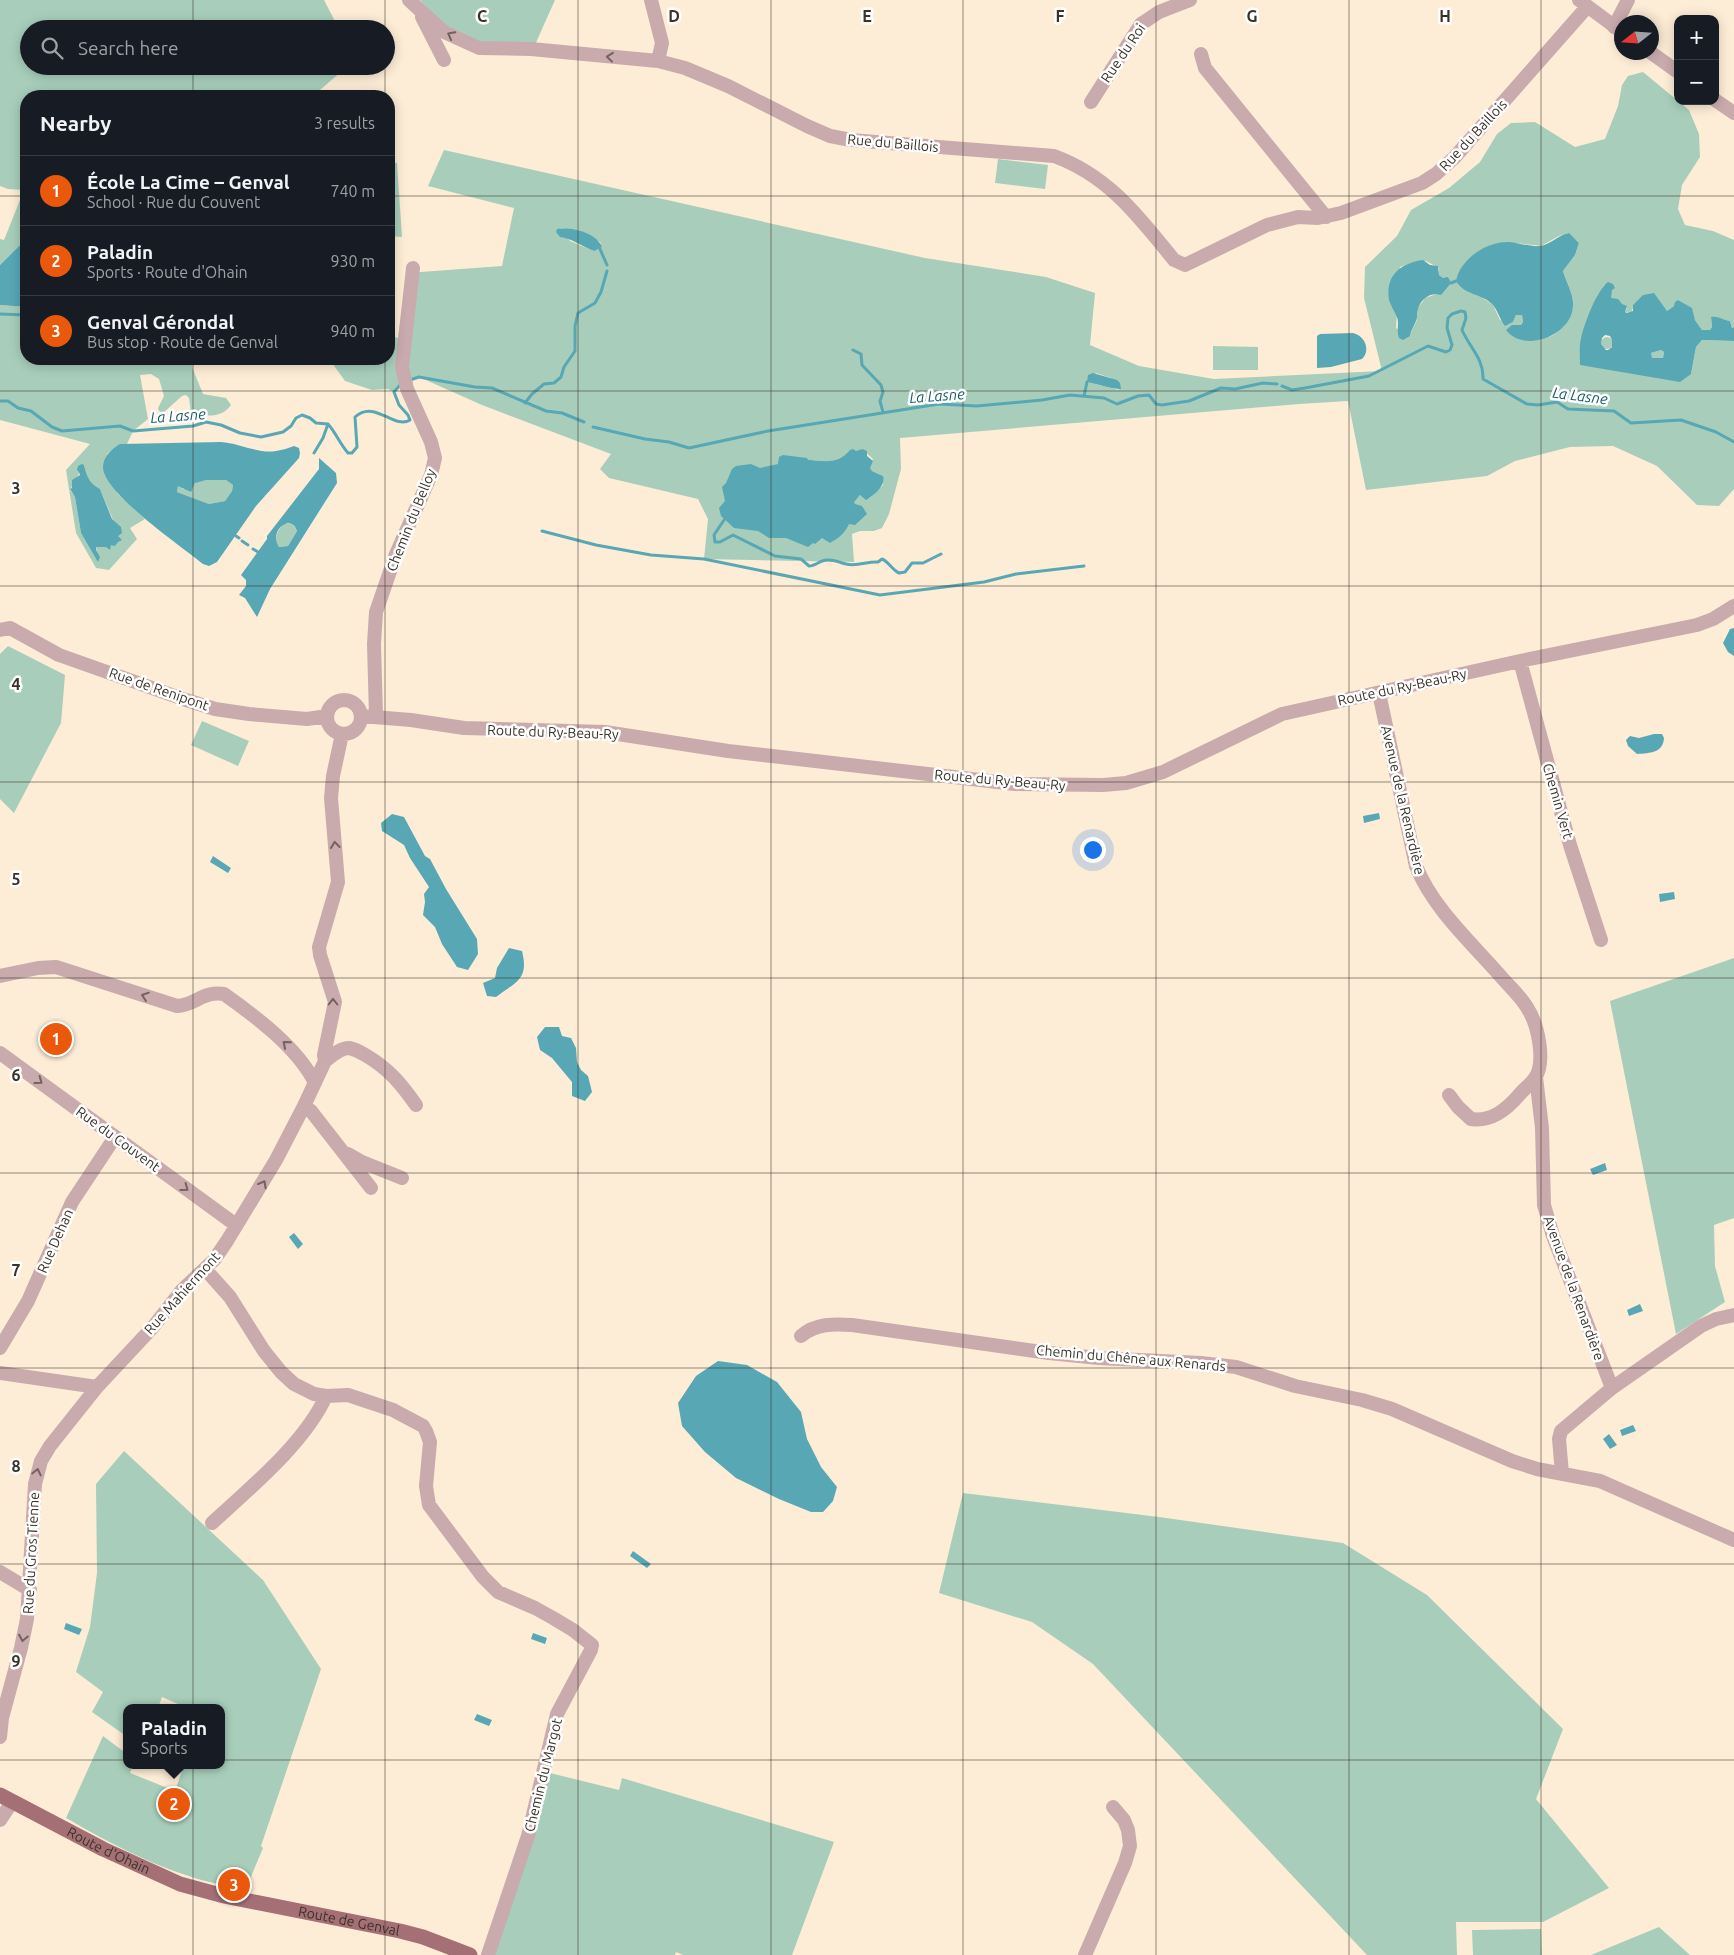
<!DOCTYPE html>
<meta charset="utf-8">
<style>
:root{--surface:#171b24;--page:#20242c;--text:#f1f3f6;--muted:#9ea1a6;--line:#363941;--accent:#ea580c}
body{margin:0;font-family:Ubuntu,sans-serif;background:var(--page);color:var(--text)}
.controls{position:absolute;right:15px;top:15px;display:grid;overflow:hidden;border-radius:10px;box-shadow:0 2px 12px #0003}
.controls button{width:45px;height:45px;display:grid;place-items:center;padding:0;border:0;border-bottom:1px solid var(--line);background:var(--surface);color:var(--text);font:25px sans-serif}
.compass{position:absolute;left:1614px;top:15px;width:45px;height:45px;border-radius:50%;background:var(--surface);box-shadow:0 2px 12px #0003;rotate:253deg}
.you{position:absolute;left:1092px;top:849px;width:18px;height:18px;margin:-12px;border:4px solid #fff;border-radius:50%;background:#1a73e8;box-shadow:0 0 0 8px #1a73e833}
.badge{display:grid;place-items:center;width:32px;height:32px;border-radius:50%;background:var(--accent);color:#fff;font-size:16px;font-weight:700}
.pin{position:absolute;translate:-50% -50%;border:2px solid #fff;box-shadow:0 1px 5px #0006}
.popup{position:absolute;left:123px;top:1704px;width:102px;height:65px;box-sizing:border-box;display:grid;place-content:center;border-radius:10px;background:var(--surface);filter:drop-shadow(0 1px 4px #0005);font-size:16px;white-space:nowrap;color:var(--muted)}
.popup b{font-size:19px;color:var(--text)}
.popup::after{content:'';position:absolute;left:50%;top:100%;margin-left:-10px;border:10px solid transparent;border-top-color:var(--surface)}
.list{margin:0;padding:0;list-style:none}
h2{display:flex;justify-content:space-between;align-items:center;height:65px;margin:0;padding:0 20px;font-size:21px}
h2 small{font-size:16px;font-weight:400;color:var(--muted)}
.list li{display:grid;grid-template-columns:32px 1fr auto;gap:15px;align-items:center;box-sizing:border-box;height:70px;padding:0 20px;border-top:1px solid var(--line)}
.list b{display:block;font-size:19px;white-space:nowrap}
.list p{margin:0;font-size:16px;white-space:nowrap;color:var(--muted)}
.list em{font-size:16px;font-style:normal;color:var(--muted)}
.icon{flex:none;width:28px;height:28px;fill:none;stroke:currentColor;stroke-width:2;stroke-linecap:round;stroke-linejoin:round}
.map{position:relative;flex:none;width:1734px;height:1955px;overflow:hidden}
.search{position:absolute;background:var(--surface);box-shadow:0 2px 12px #0003;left:20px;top:20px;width:375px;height:55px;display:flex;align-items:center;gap:12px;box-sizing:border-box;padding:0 18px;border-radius:28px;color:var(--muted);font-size:19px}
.panel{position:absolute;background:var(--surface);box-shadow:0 2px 12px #0003;left:20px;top:90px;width:375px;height:275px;border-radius:20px}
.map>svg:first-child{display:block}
.green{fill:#a8cebb;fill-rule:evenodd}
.water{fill:#58a7b5;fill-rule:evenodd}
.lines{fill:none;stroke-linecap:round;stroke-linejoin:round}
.stream{stroke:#58a7b5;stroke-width:3}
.minor{stroke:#c9abad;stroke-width:14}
.major{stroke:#a57075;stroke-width:15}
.oneway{stroke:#73625d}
.grid{fill:none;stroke:#393227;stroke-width:1;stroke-opacity:0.55}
.labels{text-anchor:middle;stroke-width:5;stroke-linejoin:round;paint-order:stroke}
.street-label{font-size:14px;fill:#393227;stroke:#fff}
.water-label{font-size:15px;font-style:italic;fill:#185b65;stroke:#fff}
.grid-label{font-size:16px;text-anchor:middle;font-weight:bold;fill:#393227;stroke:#fff;stroke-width:5;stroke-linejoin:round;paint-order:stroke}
</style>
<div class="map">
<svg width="1734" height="1955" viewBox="0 0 1734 1955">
<rect width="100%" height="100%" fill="#fdedd7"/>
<path class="green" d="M0,0H324L339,29H29V66H342V71L313,96H26V239L0,265V239L4,240L24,190L8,189L0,186Z
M420,0H555L534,47L486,44L445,27Z
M1643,72L1689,110L1699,134L1700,157L1682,185L1678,209L1685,225L1713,231L1734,240V328H1732L1730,321L1711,317L1712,327L1710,330H1702L1695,320L1691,308L1678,300L1674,306L1667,311L1661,306L1633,308L1631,313L1625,312L1627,308L1610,298L1612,289L1604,285L1597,296L1581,338L1580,365L1691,374L1696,347L1702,340L1734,341V489L1719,506L1697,505L1657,466L1613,446L1570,447L1515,461L1487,476L1366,490L1348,401L1299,404L900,438L901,469L889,514L882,528L874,531H860L852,534L854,562L704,559L708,519L698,499L609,478L600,469L611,454L482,405L419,377L401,384L394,392L388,389L372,390L345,381L330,360L327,359H389V335L398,338L407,273L502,266L514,208L428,186L444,150L925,258L1046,277L1095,293L1090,345L1139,366L1214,379L1382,371L1364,298L1365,267L1397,236L1411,210L1449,188L1480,162L1497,134L1511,123L1535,122L1575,147L1605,139L1618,106L1622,85L1628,76ZM560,228L587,233L601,243L594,251L570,241ZM1568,233L1579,243L1575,255L1563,271C1566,282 1574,295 1573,305C1573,312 1569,318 1565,323C1548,348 1534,335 1512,325H1521L1523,322L1522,315H1516L1513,322L1509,324L1500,320L1493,305L1483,298L1517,243L1541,246L1559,236ZM1417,261H1426L1439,268V275L1443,278L1437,294L1425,298L1416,311L1417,320L1412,330L1410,336L1396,328L1400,267ZM1096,373L1111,378L1119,390L1087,382ZM862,449L873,459L869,468L872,471L883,476V485L870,498L860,495L856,499L813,460L830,463Z
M998,159L1048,165L1045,189L995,183Z
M389,162L397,163L402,237L389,236Z
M0,305L26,307V359H193L192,367L203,394L226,398L231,405C221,419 206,416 191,413L189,398L186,395L182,396L163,413L159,411L158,408L164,396L159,379L151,374L140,375L148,419L133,431L127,444L115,447L107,454L117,493L145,519L130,528L137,539L109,570L96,568L76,533L66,470L90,444L0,420ZM84,465L87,477L92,485L100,489L119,534L111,545L96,547L98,561L81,533L75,497L70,490Z
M1601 343a6 6 0 1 1 12 0a6 6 0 1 1-12 0Z
M1213,346L1258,347V370H1213Z
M1661,350L1664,352L1663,358H1652L1650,354L1651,353Z
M206,480H226L233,485L232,491L225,501L209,504L177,492L178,486H181L183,489L193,486L197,481Z
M292,523L297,531L288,546L279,547C274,538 277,530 284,524Z
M8,646L65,675L61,723L14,813L0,799V654Z
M202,721L249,741L238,766L191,745Z
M1734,958V1218L1714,1225L1715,1266L1725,1302L1676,1334L1610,1001Z
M124,1451L263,1580L321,1669L261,1846L263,1848L247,1886C235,1884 221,1885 209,1882C159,1869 111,1844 66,1818L103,1736L123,1751L126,1746V1765H133L130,1773L175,1791L184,1765H222V1708H187L162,1697L158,1708H126V1736L92,1712L103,1692L76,1672L90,1627L97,1573L96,1484Z
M963,1493L1159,1517L1343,1543L1427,1595L1563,1729L1536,1799L1609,1888L1543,1922H1456L1457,1955H1367L1093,1664L1032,1622L939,1593Z
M550,1773L619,1790L622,1778L834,1842L792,1955H683L676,1952L675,1955H487L528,1828Z
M1659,1927L1690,1955H1591Z
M1541,1929L1542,1955H1473L1472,1930Z"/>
<path class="water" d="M557,229C571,227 596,232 602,247L594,251C583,247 571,238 560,237L556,232Z
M1569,233L1579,243L1575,255L1563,271C1566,282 1574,295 1573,305C1573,335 1524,354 1506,330L1512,325H1521L1523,322L1522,315H1516L1513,322L1505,326C1500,320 1498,311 1493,305C1482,293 1465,296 1456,281C1460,259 1487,241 1509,242C1519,243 1531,247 1540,246C1550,245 1558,235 1569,233Z
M26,239V307L0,305V265Z
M1423,260L1430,265L1438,266L1439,275L1443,278L1448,277L1451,283L1441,295C1430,292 1421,299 1418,309C1416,313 1418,317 1416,321C1414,326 1411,330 1410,336L1403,340L1399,338C1397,332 1398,328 1398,322C1398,316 1391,307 1389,300C1385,275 1401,263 1423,260Z
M1608,282L1613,284L1615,288L1612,290L1611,298L1618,299L1622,304L1627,306L1625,312L1627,313L1633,311V305L1643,295L1654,293L1667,311L1674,306L1675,302L1678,300L1692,308L1695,320L1702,330H1710L1712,327L1711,317C1718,316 1723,320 1730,321L1732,328H1734V341L1702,340L1696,347L1691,374L1680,382L1580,365C1580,356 1579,346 1581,338C1584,325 1597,289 1608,282ZM1605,335L1610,336L1612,340V347L1608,350H1606L1601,344L1602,338ZM1661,350L1664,352L1663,358H1652L1651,353Z
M1353,333C1365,336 1371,350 1362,359L1331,367L1317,368V336L1320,334Z
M1093,373L1117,380L1120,383L1121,389C1110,389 1098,384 1087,382L1088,375Z
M221,442C239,443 258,454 276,451C283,450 288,448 294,446L299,448L300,453L299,458L256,506L217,562L209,566L203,564C182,547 105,494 103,468C103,457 111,449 120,444ZM206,480H226L233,485L232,491L225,501L209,504L177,492L178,486L191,492L195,483Z
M853,449L856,451L862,449L867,451V456L873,461L870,468L872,471L883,476C886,486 874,495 866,500L860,495L854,502L855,504L862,506L867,514L855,525L849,524C845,533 839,538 830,543L822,538L815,544L813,543L808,547L786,538H769L758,531L734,528L721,516L719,508L725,501L722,487L726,483L732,469L736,466L751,464L760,468L778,464L779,457L783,455L807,458L808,460C825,461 838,465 850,450Z
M319,458L336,473L337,483L270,589L257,617L245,598L239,595L246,586V580L241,575L267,539V536L319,469ZM288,523C293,523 295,526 297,531L288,546L279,547C273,537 277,526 288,523Z
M82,464L84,465C87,477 89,483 100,489L112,519L121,527L122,533L118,536L122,540L118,542L115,546L111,545L110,550L106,547H96V550L100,557L98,562L81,533L75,497L70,489L72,488V480L80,475L79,472L77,470L78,466Z
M1734,628V656L1728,652L1723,643L1730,629Z
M1654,734H1662L1664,738C1663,753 1650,753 1637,754L1628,746L1626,740L1630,736L1639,738Z
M1379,813L1380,819L1364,823L1363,816Z
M392,814L404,817L425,856L430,859L446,889L477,939L478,954L468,970L457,967L442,944L435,927L423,915L425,902L424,894L429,887L410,858L404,845L382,831L381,823Z
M213,856L231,868L228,873L210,862Z
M1674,892L1675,899L1660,902L1659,894Z
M509,948L522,951C529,979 517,981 496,997L487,996L483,983L495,978L497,968Z
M545,1027H559L562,1036L571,1038L576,1048L577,1062L581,1070L588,1076L592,1092L585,1101L572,1096V1082L552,1058L540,1050L537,1037Z
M1605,1163L1607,1170L1593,1175L1590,1169Z
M294,1233L303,1244L298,1249L289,1237Z
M1640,1304L1643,1311L1629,1316L1627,1310Z
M718,1361L747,1365L777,1382L801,1412L807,1439L821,1467L837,1487L833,1501L823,1512H811L779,1499L736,1478L705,1452L682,1426L678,1403L696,1376Z
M1633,1425L1636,1431L1622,1436L1620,1430Z
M1609,1434L1617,1445L1610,1449L1603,1439Z
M633,1551L651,1564L647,1568L630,1556Z
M66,1623L82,1629L79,1635L64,1629Z
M533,1633L547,1638L545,1644L531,1639Z
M477,1714L492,1720L489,1726L474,1720Z"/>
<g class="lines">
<path class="stream" d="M600,249L607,265
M1451,283L1456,281
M0,314L26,315
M853,350L861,354L862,365L881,385L883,392L880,401L883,412
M410,380L419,377L475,387L492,388L546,411L562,413L584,422
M1282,386L1292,390L1305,388L1369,376L1428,346L1446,352L1450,350L1452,345L1447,328L1448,318L1452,314L1461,311L1465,312L1466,318L1462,330C1470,348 1484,359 1483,379L1527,404L1538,405L1557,402L1568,409L1614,411L1631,423L1681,420L1716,432L1734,442
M1084,396L1087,382
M0,401H8L18,408L31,411L52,427L62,431L120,426L133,431L193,426L206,422L221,425L240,433L261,437L283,432L291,426L296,418L302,415L310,418L316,423L328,424C336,433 340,444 348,453H352L357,447L355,417C375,399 394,430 410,420L408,415L399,405L394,392L401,384
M525,403L532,394L544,384L554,383L561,377L564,367L575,351V326L578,313L595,303L601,292L607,271
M593,427L645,439L669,442L689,448L768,431L939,404L977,406L1042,400L1070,395L1104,398L1117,404L1138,396L1149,395L1156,404L1162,405L1189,401L1221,388L1235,389L1263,383L1277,384
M314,453L323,438L328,424
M724,520L714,535L715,542H720L733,535L775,556L801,559L809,566C816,566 820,560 827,560C835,559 839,563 846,564C857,567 868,561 878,562L882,559C888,561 892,570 899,573L905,572L912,563H923L941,554
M542,531L596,545L651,555L704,559L880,595L984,582L1016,574L1084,566
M236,536L239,538
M242,541L248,545
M253,549L258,552"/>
<path class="minor" d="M409,0L444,32L479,48L531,49L658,61L685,68L728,86L807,126L830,136L851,140L1054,156C1109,176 1139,217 1174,260L1185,265L1267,225L1298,217L1318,218L1341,213L1422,183L1436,174L1454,158L1587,7
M651,0L662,43L658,61
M1579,0L1622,32
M422,17L444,60
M1614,27L1628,0
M1650,52L1678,72
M1201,54L1205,68L1326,217
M1715,100L1734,113
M1091,102L1141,24L1159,12L1190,0
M0,630L10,628L59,655L186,700L215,709L249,714L307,719L327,716
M1520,661L1570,845L1601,940
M1379,693L1416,866C1433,909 1474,945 1504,980C1512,989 1522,998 1528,1009C1538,1025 1546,1062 1535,1078C1531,1084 1524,1089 1519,1095C1506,1110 1491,1122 1471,1119L1458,1107L1449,1095
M327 717a17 17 0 1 1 34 0a17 17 0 1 1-34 0Z
M361,716L411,720L464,728L605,732L728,751L1015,784L1103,785L1126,783L1163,772L1282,714L1520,661L1697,625L1713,619L1734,606
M376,716L374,644L376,612L396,554L431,475L435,458L431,442L407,389L402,367L413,268
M0,976L38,968L56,967L177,1006C196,1005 202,991 224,994C255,1016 298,1048 315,1083
M0,1053L236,1225
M325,1061C332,1056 340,1048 349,1048C355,1049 362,1053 367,1056C389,1069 402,1085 416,1105
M1536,1077L1542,1128L1544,1205L1553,1236L1612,1388L1561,1431L1559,1439L1562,1473
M304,1106L311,1111L371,1188
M348,1154L362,1162L402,1178
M205,1269L230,1297L264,1351L281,1372L294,1384L314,1394L326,1396L348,1395L393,1410L423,1426L426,1431L430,1442L426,1486L429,1505L483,1577L498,1592L535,1608L553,1618L573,1630L592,1645L591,1650L557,1714L528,1836L488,1955
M801,1336C816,1323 834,1324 852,1325L1049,1353L1099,1358L1201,1363L1236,1367L1295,1386L1362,1400L1392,1409L1512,1461L1537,1469L1600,1481L1734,1540
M0,1348L28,1301L72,1202L115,1137
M0,1373L97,1387
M1612,1388L1701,1326L1716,1319L1734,1315
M212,1523C249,1489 305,1443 326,1396
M0,1572L30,1590
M0,1737L2,1718L21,1648L27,1619L35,1484L41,1461L50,1446L97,1387L153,1327L182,1290L214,1260L227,1241L276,1160L304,1106L325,1061L324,1055L335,1002L320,955L319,947L338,882L331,798L333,776L342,734
M0,1820L12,1802
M1085,1955L1125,1863L1130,1846L1128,1830L1124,1820L1113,1807"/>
<path class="major" id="s1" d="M0,1795L103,1849L180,1884L224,1896L400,1931L423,1937L470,1955"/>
</g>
<defs><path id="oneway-chevron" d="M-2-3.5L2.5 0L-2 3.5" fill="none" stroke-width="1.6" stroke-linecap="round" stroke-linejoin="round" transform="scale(1.25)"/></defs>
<g class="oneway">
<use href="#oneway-chevron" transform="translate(451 35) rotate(-152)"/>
<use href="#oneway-chevron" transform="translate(610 57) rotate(-174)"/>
<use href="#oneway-chevron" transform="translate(335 845) rotate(-97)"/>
<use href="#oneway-chevron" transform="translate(145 996) rotate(-161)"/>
<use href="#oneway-chevron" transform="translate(333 1002) rotate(-90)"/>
<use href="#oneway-chevron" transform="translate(286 1044) rotate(-139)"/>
<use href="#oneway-chevron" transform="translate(39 1081) rotate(36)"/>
<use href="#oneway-chevron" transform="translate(263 1184) rotate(-61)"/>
<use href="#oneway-chevron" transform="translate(185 1188) rotate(36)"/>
<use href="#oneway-chevron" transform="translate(37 1472) rotate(-77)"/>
<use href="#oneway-chevron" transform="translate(23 1638) rotate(101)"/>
</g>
<path class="grid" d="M193,0V29M385,0V29M578,0V1955M771,0V1955M963,0V1955M1156,0V1955M1349,0V1955M1541,0V1955M193,66V96M385,66V96M0,196H26M389,196H1734M193,359V1955M385,359V1955M0,391H1734M0,586H1734M0,782H1734M0,978H1734M0,1173H1734M0,1368H1734M0,1564H1734M0,1760H1734"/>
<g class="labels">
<g class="street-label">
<text transform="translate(1123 53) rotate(-56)" y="5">Rue du Roi</text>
<text transform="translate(1473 135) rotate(-47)" y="5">Rue du Baillois</text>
<text transform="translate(893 143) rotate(5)" y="5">Rue du Baillois</text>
<text transform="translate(411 520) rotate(-68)" y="5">Chemin du Belloy</text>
<text transform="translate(1402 687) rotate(-12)" y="5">Route du Ry-Beau-Ry</text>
<text transform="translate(159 689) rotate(19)" y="5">Rue de Renipont</text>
<text transform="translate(553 732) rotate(2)" y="5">Route du Ry-Beau-Ry</text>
<text transform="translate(1000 780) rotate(5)" y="5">Route du Ry-Beau-Ry</text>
<text transform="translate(1403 800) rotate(77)" y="5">Avenue de la Renardière</text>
<text transform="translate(1558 801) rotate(74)" y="5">Chemin Vert</text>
<text transform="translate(118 1139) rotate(36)" y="5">Rue du Couvent</text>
<text transform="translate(55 1241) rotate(-66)" y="5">Rue Dehan</text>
<text transform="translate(1574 1288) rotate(70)" y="5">Avenue de la Renardière</text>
<text transform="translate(182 1293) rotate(-48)" y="5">Rue Mahiermont</text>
<text transform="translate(1131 1358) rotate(5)" y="5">Chemin du Chêne aux Renards</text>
<text transform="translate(31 1553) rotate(-87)" y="5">Rue du Gros Tienne</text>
<text transform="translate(543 1775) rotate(-76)" y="5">Chemin du Margot</text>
<text dy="5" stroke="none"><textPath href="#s1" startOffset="122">Route d'Ohain</textPath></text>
<text dy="5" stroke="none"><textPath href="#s1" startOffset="374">Route de Genval</textPath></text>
</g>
<g class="water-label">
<text transform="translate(937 396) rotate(-4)" y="5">La Lasne</text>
<text transform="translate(1580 396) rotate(7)" y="5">La Lasne</text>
<text transform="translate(178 416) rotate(-4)" y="5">La Lasne</text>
</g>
</g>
<g class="grid-label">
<text x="482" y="22">C</text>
<text x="674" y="22">D</text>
<text x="867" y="22">E</text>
<text x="1060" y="22">F</text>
<text x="1252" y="22">G</text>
<text x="1445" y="22">H</text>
<text x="16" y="494">3</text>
<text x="16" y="690">4</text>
<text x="16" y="885">5</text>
<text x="16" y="1081">6</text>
<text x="16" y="1276">7</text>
<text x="16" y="1472">8</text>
<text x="16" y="1667">9</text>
</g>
</svg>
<div class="controls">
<button>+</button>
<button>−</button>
</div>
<svg class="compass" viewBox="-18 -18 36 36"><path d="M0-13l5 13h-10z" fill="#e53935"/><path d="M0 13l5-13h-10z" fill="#9ea1a6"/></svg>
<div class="you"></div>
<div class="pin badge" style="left:56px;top:1039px">1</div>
<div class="pin badge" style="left:174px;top:1804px">2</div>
<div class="popup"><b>Paladin</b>Sports</div>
<div class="pin badge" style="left:234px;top:1885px">3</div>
<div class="search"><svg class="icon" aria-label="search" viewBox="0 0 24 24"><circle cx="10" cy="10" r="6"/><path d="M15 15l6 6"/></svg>Search here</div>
<section class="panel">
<h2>Nearby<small>3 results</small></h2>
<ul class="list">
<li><span class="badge">1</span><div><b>École La Cime – Genval</b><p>School · Rue du Couvent</p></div><em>740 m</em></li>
<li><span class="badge">2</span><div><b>Paladin</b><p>Sports · Route d'Ohain</p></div><em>930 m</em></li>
<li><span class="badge">3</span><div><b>Genval Gérondal</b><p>Bus stop · Route de Genval</p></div><em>940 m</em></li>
</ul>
</section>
</div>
